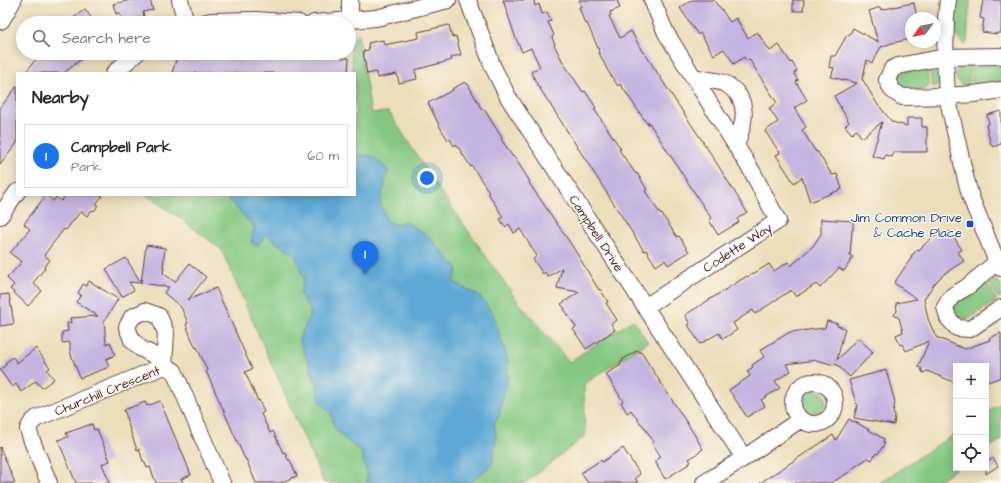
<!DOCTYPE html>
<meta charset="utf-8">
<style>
:root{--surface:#fff;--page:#f2f2f3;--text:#2b2b33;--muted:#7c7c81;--line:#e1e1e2;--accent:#1a73e8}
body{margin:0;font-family:"Architects Daughter",sans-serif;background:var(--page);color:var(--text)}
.controls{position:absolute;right:12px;bottom:12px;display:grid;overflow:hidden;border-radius:0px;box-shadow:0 2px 10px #0003}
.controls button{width:36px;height:36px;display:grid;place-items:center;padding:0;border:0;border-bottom:1px solid var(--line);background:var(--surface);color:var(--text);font:20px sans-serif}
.compass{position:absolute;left:905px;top:12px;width:36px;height:36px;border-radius:50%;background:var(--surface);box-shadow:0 2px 10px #0003;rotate:237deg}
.you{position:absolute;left:427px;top:178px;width:14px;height:14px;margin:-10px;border:3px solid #fff;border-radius:50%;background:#1a73e8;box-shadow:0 0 0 6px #1a73e833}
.badge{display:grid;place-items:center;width:26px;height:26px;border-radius:50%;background:var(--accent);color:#fff;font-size:13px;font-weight:700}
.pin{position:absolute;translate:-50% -33px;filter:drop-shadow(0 1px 2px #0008)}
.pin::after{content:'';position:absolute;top:21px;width:14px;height:12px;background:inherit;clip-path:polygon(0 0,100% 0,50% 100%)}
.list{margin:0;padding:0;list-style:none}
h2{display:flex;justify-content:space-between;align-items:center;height:52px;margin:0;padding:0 16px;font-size:17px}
h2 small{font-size:13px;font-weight:400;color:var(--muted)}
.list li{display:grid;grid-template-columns:26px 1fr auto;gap:12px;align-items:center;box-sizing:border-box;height:64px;margin:0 8px 8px;padding:0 8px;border:1px solid var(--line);border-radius:0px}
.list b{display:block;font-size:15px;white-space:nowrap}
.list p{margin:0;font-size:13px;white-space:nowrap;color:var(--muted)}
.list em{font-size:13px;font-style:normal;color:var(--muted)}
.icon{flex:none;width:22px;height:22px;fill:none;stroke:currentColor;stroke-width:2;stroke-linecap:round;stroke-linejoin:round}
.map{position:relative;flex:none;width:1001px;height:483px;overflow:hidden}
.search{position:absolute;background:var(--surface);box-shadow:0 2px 10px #0003;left:16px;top:16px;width:340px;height:44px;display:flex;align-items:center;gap:10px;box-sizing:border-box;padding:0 14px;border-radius:22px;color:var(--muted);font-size:15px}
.panel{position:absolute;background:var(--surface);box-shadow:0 2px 10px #0003;left:16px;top:72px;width:340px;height:124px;border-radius:0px}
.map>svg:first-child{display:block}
.green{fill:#83c781;stroke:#667356}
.water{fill:#5da8d5;stroke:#546480}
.building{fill:#c4b5e0}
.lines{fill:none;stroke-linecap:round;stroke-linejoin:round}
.minor-casing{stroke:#623c40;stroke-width:18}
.major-casing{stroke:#623c40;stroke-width:22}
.minor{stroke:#fff;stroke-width:16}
.major{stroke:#fff;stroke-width:20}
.transit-dot{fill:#1a4fb4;stroke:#fbf7ec;stroke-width:1.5}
.labels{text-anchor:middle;stroke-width:3;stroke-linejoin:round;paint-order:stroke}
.transit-label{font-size:13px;fill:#164399;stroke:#fbf7ec;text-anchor:end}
.street-label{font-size:13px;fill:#4a1f2b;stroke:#fbf7ec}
</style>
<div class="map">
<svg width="1001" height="483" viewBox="0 0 1001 483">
<rect width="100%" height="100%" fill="#fbf7ec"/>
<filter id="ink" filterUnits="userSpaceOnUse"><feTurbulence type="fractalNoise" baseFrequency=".025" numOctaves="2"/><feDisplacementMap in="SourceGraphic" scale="8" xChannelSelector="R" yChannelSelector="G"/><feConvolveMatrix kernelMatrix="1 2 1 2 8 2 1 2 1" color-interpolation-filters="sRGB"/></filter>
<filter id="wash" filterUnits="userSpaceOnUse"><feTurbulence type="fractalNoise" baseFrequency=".012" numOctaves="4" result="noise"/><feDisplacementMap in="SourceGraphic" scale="16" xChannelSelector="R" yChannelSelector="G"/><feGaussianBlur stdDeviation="0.9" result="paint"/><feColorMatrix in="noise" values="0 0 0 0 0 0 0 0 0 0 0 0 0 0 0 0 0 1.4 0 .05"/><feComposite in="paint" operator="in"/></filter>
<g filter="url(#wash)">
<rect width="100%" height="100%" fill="#ebdeba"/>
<path class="green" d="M956,0H970L967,42L965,45C950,33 955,17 956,0Z
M358,34L371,113L389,112L433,181L516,299L569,362L633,320L648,342L584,384L585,436L525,483H324L221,249L180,218L146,195H355V114H356L355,99V73H353L350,40Z
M1001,61V83L975,85L972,82L971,66L974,63Z
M964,64H968L969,65V83L967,86C954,85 951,70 964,64Z
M924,67L927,70L929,86L926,89C921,90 913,92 907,90C898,89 896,81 898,73Z
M934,68L939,73C939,78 941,85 935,87L932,86L930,70Z
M992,280L996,281L1001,284V297H998L990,284Z
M983,283L988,285L996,299L995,302L968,319C957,319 952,313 956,302Z
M815,390C815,390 821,392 821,392C828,397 827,409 819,412C815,413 810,413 806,414L803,411C805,400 802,394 815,390Z
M1001,403V440L986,449V413Z
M956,433V468H957L934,483H879Z"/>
<path class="water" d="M355,155L372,156L388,170L380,203L387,221L397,225L404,221L427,235L458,269L453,281L480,297L493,314L508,361L507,382L503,395L499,416L494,423L496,438L492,464L470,483H367V473L361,452L344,438L334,427L331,413L320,402L317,385L299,340L311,312L300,294L304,279L295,254L277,243L267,235L257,246L251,242L254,227L225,195H355Z"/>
<g id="blocks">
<path class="building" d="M131,0H150L153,10L143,12L144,17L122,21L120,13L116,14L113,4Z
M503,0H534L535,6L539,4L542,14L547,12L551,21L548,22L554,35L552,37L555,45H554L564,64L583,92L585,91L593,103L596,108L594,109L621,149L619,150L636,174L637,173L647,190L645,191L661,215L662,214L677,237L679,236L689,252L668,265L665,260L656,266L646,250L644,251L537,84L531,72L540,67L531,48L522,52L515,36Z
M579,0H617L620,8L610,12L611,15L609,16L620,38L631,31L643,53L644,52L669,91L711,154L747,212L737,219L739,222L718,235L709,220L711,218L648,121V125L620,84L618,86L608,71L598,51L599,50L587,23L585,24L579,7H581Z
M692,0H714L718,6H719L730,22L736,18L748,38L757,32L770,51L779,45L791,63L792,62L797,71L794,73L798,80L796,82L807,100L794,108L806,127L802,130L816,152L817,151L832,175L837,174L842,189L810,202L802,177L794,183L776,155L780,153L765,131L778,122L769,108L777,103L749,59L746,61L744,57L734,64L724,49L714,55L700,33L698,35L680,8Z
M793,0H804L803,11H793Z
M983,0H1001V33H997V34L982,32L984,19L980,18Z
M914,3L917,18H911V39L892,43L881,47L872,63L867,60L862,80H863L876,102L892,122L907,126V118H922V127H927V152H893L892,157L885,155L884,159L872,156L882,122L862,138L856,130L852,134L845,126L849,122L834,96L857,83L831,77L834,68L829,67L831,56H835L847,35L849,36L853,28L878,42L869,11L880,7L881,10L902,5Z
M85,9L95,23H67Z
M449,25L452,37L456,36L461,55L451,57L452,60L415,70L417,79L399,83L397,74L377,78L376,72L367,74L363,51L369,50L368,43L383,40L384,45L419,38L418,32Z
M41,53H89L64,73H25Z
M186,53H342V58H349L348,72L347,71V73H172L176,60L180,58L179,56Z
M465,82L467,84H468L482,110L484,109L502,138L501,139L513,157L514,156L530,182L529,183L571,244L599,290L600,289L608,302L606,303L617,320L611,324L615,330L586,349L573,329L576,327L564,309H565L561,304L579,292L557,288L562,268L548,277L545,272L543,274L533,259L537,256L520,229L514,233L509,224L505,227L500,219L503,217L488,193L489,192L472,166L471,167L456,144L454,146L450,139L448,140L440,127L428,103L453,90L452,89Z
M17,86V143L0,165V108Z
M1001,111V144L993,147L992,145H991L986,125L989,124L987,115Z
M46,195L53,201L56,197L61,201L66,195H103L97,203V207L95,210L91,211L87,216L81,211L66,230L64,229L44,255L50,260L44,267L45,268L33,283L42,291L28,306L10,289L14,285L7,278L22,262L10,253L30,229L24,224Z
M821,219L853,221V230H852L850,255L853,257L844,271L839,268L820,288L816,284L796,297L791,290L755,314L753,310L733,323L737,330L723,339L719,333L700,344L688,325L690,324L685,315L747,276L748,277L769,264L774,271L788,262L791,266L813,246L821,234Z
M950,231L962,250L958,252L964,261L944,274L935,283L924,299L928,319L936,337L965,349L990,340L989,338L1001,333V377L988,382L986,376V366H956V383L927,371L923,373L921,368L918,367L929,341L906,351L902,344L900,345L896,335L903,332L899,318L894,315L897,311L896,303L917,299L894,283L912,257L911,256L918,249L919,250L928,241L942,232L944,235Z
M146,245L165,248L163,267L164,268L163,273L175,282L189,264L194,268V267L206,277L188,300L216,288L252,369L245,372L258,401L259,400L264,412L261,414L270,433L273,431L283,453L285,452L288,460H290L297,476L280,483H256L246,459H245L206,371L207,370L197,347L196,348L190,335L186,324L188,323L181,307L164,293L169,287L141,283Z
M126,258L141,283L129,282L134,290L122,297L106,269Z
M89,281L118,299L105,320H104L106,344L110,342L115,355L106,359L109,367L80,378L70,352V342L62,343V332L68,331L67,323H71L70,318L98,316L76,302L81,295L78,293L83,284L86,286Z
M9,294L14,324L0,326V295Z
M827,321L838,324L837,326L845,328L837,360L858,338L873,352L850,377L836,364L835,365L816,360L786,364L791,371L775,381L780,388L761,400L765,406L747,417L729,390L750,376L747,371L753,367L752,365L764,357L760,350L790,332L825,328Z
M36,348L50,368L47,370L54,379L42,388L36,381L21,392L16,384L12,387L0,370L6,365L5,363L13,357L17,363Z
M638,350L640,353L641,352L694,434L703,449L700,451V452L689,459L691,462L688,464H689L665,479L657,466H658L655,461L661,457L652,443L654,442L642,424H641L631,410L627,413L621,402L623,401L606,374L621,365L620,363L623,361L622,360Z
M886,370L895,402L893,414L895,415L894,425L854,418L857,406L849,380Z
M160,401L180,449H181L191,475L181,479L183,483H156L150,467L147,468L144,461H143L139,449L137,450L126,418H127L124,410L145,402L147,406Z
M849,419L854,422V421L884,439L883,442L885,443L878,454L876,453L872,460L868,458L850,470L851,471L831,483H760L833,435L836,440Z
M92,424L94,430L97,429L110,461L102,464L110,483H76L58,440L68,437L66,433Z
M0,447L15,483H0Z
M623,448L640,474L635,478L638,483H588L581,473L601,460L602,462Z
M993,458L998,466L986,474V463Z"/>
</g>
</g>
<g filter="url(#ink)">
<use href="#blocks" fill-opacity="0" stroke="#623c40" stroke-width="1"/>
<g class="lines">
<defs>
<path id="minor" d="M180,0L186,23
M350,0V19
M468,0L493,67L508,97L744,458
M948,0L946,17L945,57L947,96L966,180L971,198L997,262L1001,268
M203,23L211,21L256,20L299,23
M314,23L376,18L448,0
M1001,56L945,57L898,66L892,69L887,80L892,90L902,97L947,96L974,94L1001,90
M114,73L137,53
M693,77C703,79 714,80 724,83C728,85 733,89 736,92C750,109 742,128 736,146
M0,216L17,192
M1001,260L997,262L967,287L952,296L945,307L948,318L957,328L970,329L1001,308
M645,307L778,221L753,173L666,33L652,0
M145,311L159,316L166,333L164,366L155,356L140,348L132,340L127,327L132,317Z
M793 403a21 21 0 1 1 42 0a21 21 0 1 1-42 0Z
M49,483L32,441L28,429L32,422L37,418L164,366L174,371L222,483
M704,483L744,458L801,419"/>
<path id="major" d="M0,19L11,0"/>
</defs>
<use href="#minor" class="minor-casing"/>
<use href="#major" class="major-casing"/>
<use href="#minor" class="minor"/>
<use href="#major" class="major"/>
</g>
</g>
<rect class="transit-dot" x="966" y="220" width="8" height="8" rx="2"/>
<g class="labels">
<g class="transit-label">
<text x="962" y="222">Jim Common Drive<tspan x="962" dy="15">&amp; Cache Place</tspan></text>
</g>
<g class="street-label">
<text transform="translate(597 233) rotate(57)" y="5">Campbell Drive</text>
<text transform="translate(737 247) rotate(-33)" y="5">Codette Way</text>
<text transform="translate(107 390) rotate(-22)" y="5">Churchill Crescent</text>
</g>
</g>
</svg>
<div class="controls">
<button>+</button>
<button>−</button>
<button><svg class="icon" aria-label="locate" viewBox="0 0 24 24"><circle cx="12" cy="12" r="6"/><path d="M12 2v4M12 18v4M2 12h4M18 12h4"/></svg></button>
</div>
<svg class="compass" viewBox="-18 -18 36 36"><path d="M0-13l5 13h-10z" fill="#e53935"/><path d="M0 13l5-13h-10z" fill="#7c7c81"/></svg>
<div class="you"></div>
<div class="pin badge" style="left:365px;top:274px">1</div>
<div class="search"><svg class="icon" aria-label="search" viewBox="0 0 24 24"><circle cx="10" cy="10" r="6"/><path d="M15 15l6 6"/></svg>Search here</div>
<section class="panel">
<h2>Nearby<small></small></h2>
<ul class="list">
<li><span class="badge">1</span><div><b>Campbell Park</b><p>Park</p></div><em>60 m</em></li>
</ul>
</section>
</div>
